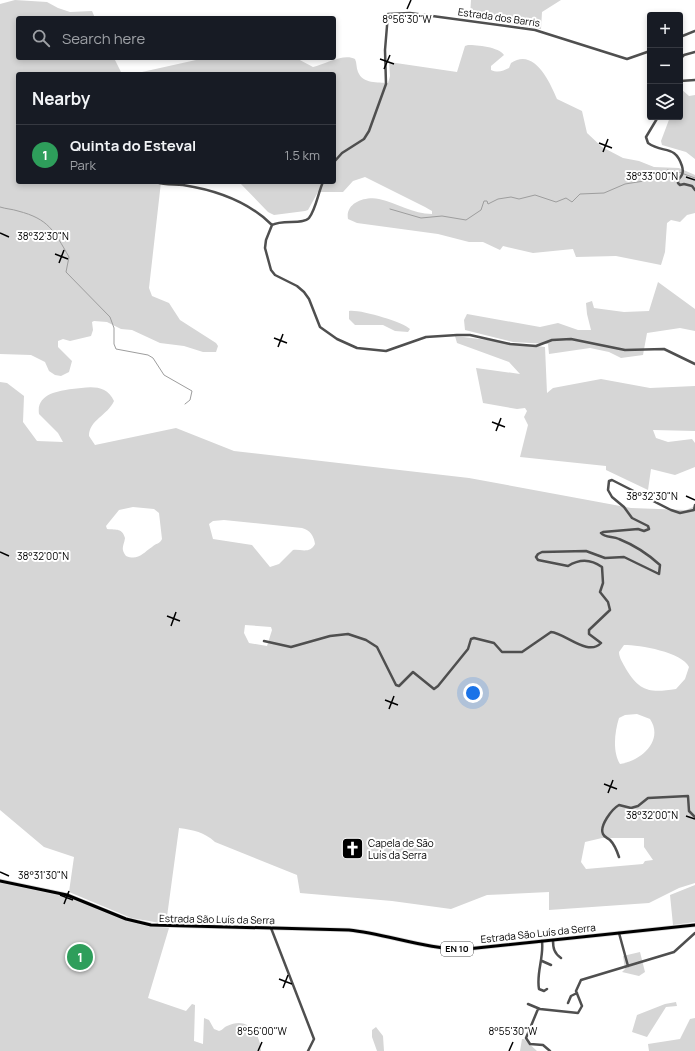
<!DOCTYPE html>
<meta charset="utf-8">
<style>
:root{--surface:#171b24;--page:#242831;--text:#f1f3f6;--muted:#9ea1a6;--line:#363941;--accent:#8c9099}
body{margin:0;font-family:Manrope,sans-serif;background:var(--page);color:var(--text)}
.controls{position:absolute;right:12px;top:12px;display:grid;overflow:hidden;border-radius:4px;box-shadow:0 2px 6px #0003}
.controls button{width:36px;height:36px;display:grid;place-items:center;padding:0;border:0;border-bottom:1px solid var(--line);background:var(--surface);color:var(--text);font:20px sans-serif}
.you{position:absolute;left:473px;top:693px;width:14px;height:14px;margin:-10px;border:3px solid #fff;border-radius:50%;background:#1a73e8;box-shadow:0 0 0 6px #1a73e833}
.badge{display:grid;place-items:center;width:26px;height:26px;border-radius:50%;background:var(--accent);color:#fff;font-size:13px;font-weight:700}
.pin{position:absolute;translate:-50% -50%;border:2px solid #fff;box-shadow:0 1px 4px #0006}
.list{margin:0;padding:0;list-style:none}
h2{display:flex;justify-content:space-between;align-items:center;height:52px;margin:0;padding:0 16px;font-size:17px}
h2 small{font-size:13px;font-weight:400;color:var(--muted)}
.list li{display:grid;grid-template-columns:26px 1fr auto;gap:12px;align-items:center;box-sizing:border-box;height:60px;padding:0 16px;border-top:1px solid var(--line)}
.list b{display:block;font-size:15px;white-space:nowrap}
.list p{margin:0;font-size:13px;white-space:nowrap;color:var(--muted)}
.list em{font-size:13px;font-style:normal;color:var(--muted)}
.icon{flex:none;width:22px;height:22px;fill:none;stroke:currentColor;stroke-width:2;stroke-linecap:round;stroke-linejoin:round}
.map{position:relative;flex:none;width:695px;height:1051px;overflow:hidden}
.search{position:absolute;background:var(--surface);box-shadow:0 2px 6px #0003;left:16px;top:16px;width:320px;height:44px;display:flex;align-items:center;gap:10px;box-sizing:border-box;padding:0 14px;border-radius:4px;color:var(--muted);font-size:15px}
.panel{position:absolute;background:var(--surface);box-shadow:0 2px 6px #0003;left:16px;top:72px;width:320px;height:112px;border-radius:4px}
.map>svg:first-child{display:block}
.green{fill:#d6d6d6;fill-rule:evenodd}
.lines{fill:none;stroke-linecap:round;stroke-linejoin:round}
.stream{stroke:#9d9d9d;stroke-width:1}
.major-casing{stroke:#dbdbdb;stroke-width:4.5}
.minor{stroke:#4f4f4f;stroke-width:2.5}
.major{stroke:#000;stroke-width:3}
.ticks{fill:none;stroke:#000;stroke-width:1.5}
.labels{text-anchor:middle;stroke-width:4;stroke-linejoin:round;paint-order:stroke}
.shield{fill:#fff;stroke:#4c4c4c;stroke-width:1}
.shield-label{font-size:9px;font-weight:bold;fill:#000}
.street-label{font-size:10px;fill:#000;stroke:#fff}
.poi-label{font-size:10px;fill:#000;stroke:#fff;text-anchor:start}
.ticks-label{font-size:10px;text-anchor:middle;fill:#000;stroke:#fff;stroke-width:4;stroke-linejoin:round;paint-order:stroke}
</style>
<div class="map">
<svg width="695" height="1051" viewBox="0 0 695 1051">
<rect width="100%" height="100%" fill="#fff"/>
<path class="green" d="M15,0L47,2L58,8L70,12L92,11L95,18H18V58H114L122,74H18V182H161L149,288L152,296L169,303L180,320L216,343L218,346L216,352H203L184,346L160,343L132,330L121,329L107,322L94,321L92,322L93,330L91,336L70,341L63,339L58,341V347L72,361L69,372L61,376L55,375L49,371L45,362L31,355L0,354V4Z
M471,0H561L542,12L541,29L470,17Z
M468,45C477,45 499,47 504,55L491,66V70C498,73 503,71 509,68L511,63C534,47 550,82 557,99L582,111L587,133L602,147L623,158L639,161L654,167L679,168L695,175V213L687,215L680,222L671,220L667,223L665,252L661,265L616,256L576,257L573,249L533,253L503,246L500,250L483,242H469L438,234L357,223L348,219C345,203 365,196 379,199C397,203 413,214 432,214V211L425,207L365,177L353,181L343,192H318L308,210L305,211L274,215L268,212L239,182H334V74H133L205,58H296L313,67C325,64 344,53 355,59C357,63 356,67 358,72C363,84 378,82 388,83L390,76L389,62L457,72L465,46Z
M680,88L689,96L695,95V159L686,152L662,145L661,141L670,117H680Z
M658,282L695,309V331L680,328L647,333L643,355L621,358L609,352L590,348L549,354L548,344L513,342L465,330L464,320L467,314L540,327L558,323L578,330H591L587,314L586,303L592,301L594,308L624,312L649,311Z
M349,311C359,309 403,322 410,329L408,332L395,331L383,325H355L349,319Z
M455,336L545,347L547,393L553,388L601,379L650,388L695,386V431L653,430L656,438L668,442L692,439L695,443V467L675,475L651,469L648,490L606,470V466L520,457L528,425L524,417L527,411L525,408L517,409L483,403L476,368L520,374L509,362L457,343Z
M0,382L7,383L24,396L23,422L37,441L63,442L58,433L39,414C36,394 58,391 72,389C88,387 106,383 114,401C108,415 89,420 89,436L95,445L176,428L234,451L469,478L631,508L686,510L695,506V883L679,888L649,903L549,910V892L487,895L451,909L392,901L300,893L297,875L215,842C204,832 194,830 179,828L166,924L131,918L69,892L74,857L44,847L0,810ZM133,507L154,509L159,513L162,539C160,544 156,543 152,547C143,553 138,561 126,556C120,548 124,546 125,538C122,528 117,530 107,529L106,526L119,510ZM224,520L302,528C310,530 314,536 315,544C310,554 301,549 293,550L279,564L270,567L252,545L213,539L209,524L213,521ZM245,625L271,627L272,630L267,646L249,643L244,633ZM624,645C640,645 682,652 689,667L685,679L676,689C650,693 640,692 626,669C623,663 619,658 619,652ZM637,714L650,719C664,740 642,761 620,764C612,751 615,731 619,718L625,715ZM602,838H644V847L653,860L645,861L643,864L586,869L581,862L585,842Z
M0,879L56,892L142,925L169,928L148,998L186,1011L192,1004L195,1005L194,1041L203,1044L204,1018L209,1020L214,1029L219,1031C223,1030 224,1027 227,1026C247,1016 260,1032 261,1051H0Z
M695,885V922L673,925L670,895Z
M640,952L645,972L639,976L622,972L625,969L623,956Z
M676,1002L677,1006L666,1007L647,1037L632,1032L637,1015L665,1004Z
M695,1018V1051H649L648,1044L680,1039L690,1019Z
M376,1027L383,1036L384,1051H377L372,1037V1030Z
M522,1039H524L537,1051H520Z"/>
<g class="lines">
<path class="stream" d="M684,174L695,178
M0,207C6,209 12,209 18,211C49,219 54,231 69,257L66,272L110,317L114,328V344L116,349L148,355L153,358L164,375L192,391L190,400L185,404
M390,209L421,218L442,216L466,220L481,210L484,201H487L488,204L498,199L511,197L519,199L535,195L556,202L566,198L572,202L580,194L604,193L625,184L657,179L667,170L682,173"/>
<defs>
<path id="major" d="M0,881L67,895L126,919L151,925L349,930C388,934 427,950 467,949L695,925"/>
</defs>
<use href="#major" class="major-casing"/>
<path class="minor" d="M680,37L695,31
M680,59L684,55L695,52
M680,81L695,80
M658,117L646,137L648,143C663,154 675,144 682,166C684,173 682,176 678,180V183L680,185L684,184L692,186L695,190
M334,162L342,153L364,139L369,131L386,84L385,50L388,14L410,13L535,30L627,59L650,51
M156,182C165,185 174,184 183,185C215,190 249,202 272,225
M323,182C318,193 316,209 309,218C303,225 282,219 272,225L266,240L265,248L271,270L275,275L297,286L304,292L309,299L320,327L337,339L357,348L386,351L426,337L457,335H470L510,344L536,346L552,340L571,339L625,350L664,349L695,364
M264,641L291,647L330,636L348,634L366,640L377,647L396,685L399,686L413,672L434,689L438,686L468,649L471,639L474,638L494,643L502,652H522L551,632C565,633 588,657 601,643L589,634V630L610,610L608,602L600,592L603,583L602,567C591,559 579,559 568,566L538,560L536,557L538,554L542,552L586,551L605,558L624,557L659,574L660,565C648,554 634,545 619,539C613,536 605,538 601,533L603,532L638,529L644,531L649,529L648,526L632,518L624,507L612,497L608,490L609,481L612,480L671,510L680,513L694,510L695,505
M619,857C617,851 615,845 610,840C608,838 604,837 603,834C599,826 612,809 619,805L631,808L638,806L648,798L688,796L689,811L695,817
M271,928L314,1039L308,1051
M619,933L628,966
M553,940C553,948 554,953 561,958
M542,941C544,958 536,973 539,989L544,991L547,989
M542,961L551,965
M568,1003L571,996L577,993
M528,1004L540,1009L578,1013L582,1006L576,991L581,980L674,952L695,933
M538,1009L526,1038L530,1044L543,1045L550,1051"/>
<use href="#major" class="major"/>
</g>
<path class="ticks" d="M407,9L411,0M380,59L394,64M384,69L390,55M599,143L612,148M603,152L608,139M686,177L695,180M0,233L9,237M55,254L68,259M59,263L64,250M274,338L287,343M278,347L283,334M492,422L505,427M496,431L501,418M686,496L695,500M0,552L9,556M167,616L180,621M171,626L176,612M385,700L398,705M389,709L394,696M604,784L617,789M608,793L613,780M686,816L695,819M0,872L9,876M60,895L73,900M64,904L69,891M279,979L292,984M283,988L288,975M258,1051L262,1042M509,1051L513,1042"/>
<defs>
<symbol id="church-square" viewBox="-11 -11 22 22"><rect x="-9" y="-9" width="18" height="18" rx="4" fill="#000" stroke="#fff"/><path d="M-1.2-6h2.4v3.5h3.3v2.4h-3.3V6h-2.4V-.1h-3.3v-2.4h3.3Z" fill="#fff"/></symbol>
</defs>
<g fill-rule="evenodd">
<use href="#church-square" x="340" y="836" width="25" height="25"/>
</g>
<g class="labels">
<rect class="shield" x="441" y="942" width="32" height="14" rx="3"/>
<g class="shield-label">
<text x="457" y="952">EN 10</text>
</g>
<g class="street-label">
<text transform="translate(499 17) rotate(8)" y="4">Estrada dos Barris</text>
<text transform="translate(217 919) rotate(1)" y="4">Estrada São Luís da Serra</text>
<text transform="translate(538 933) rotate(-6)" y="4">Estrada São Luís da Serra</text>
</g>
<g class="poi-label">
<text x="368" y="847">Capela de São<tspan x="368" dy="12">Luís da Serra</tspan></text>
</g>
</g>
<g class="ticks-label">
<text x="407" y="23">8°56'30"W</text>
<text x="652" y="180">38°33'00"N</text>
<text x="43" y="240">38°32'30"N</text>
<text x="652" y="500">38°32'30"N</text>
<text x="43" y="560">38°32'00"N</text>
<text x="652" y="819">38°32'00"N</text>
<text x="43" y="879">38°31'30"N</text>
<text x="262" y="1035">8°56'00"W</text>
<text x="513" y="1035">8°55'30"W</text>
</g>
</svg>
<div class="controls">
<button>+</button>
<button>−</button>
<button><svg class="icon" aria-label="layers" viewBox="0 0 24 24"><path d="M12 4l9 5-9 5-9-5zM3 14l9 5 9-5"/></svg></button>
</div>
<div class="you"></div>
<div class="pin badge" style="left:80px;top:957px;background:#2e9e5b">1</div>
<div class="search"><svg class="icon" aria-label="search" viewBox="0 0 24 24"><circle cx="10" cy="10" r="6"/><path d="M15 15l6 6"/></svg>Search here</div>
<section class="panel">
<h2>Nearby<small></small></h2>
<ul class="list">
<li><span class="badge" style="background:#2e9e5b">1</span><div><b>Quinta do Esteval</b><p>Park</p></div><em>1.5 km</em></li>
</ul>
</section>
</div>
